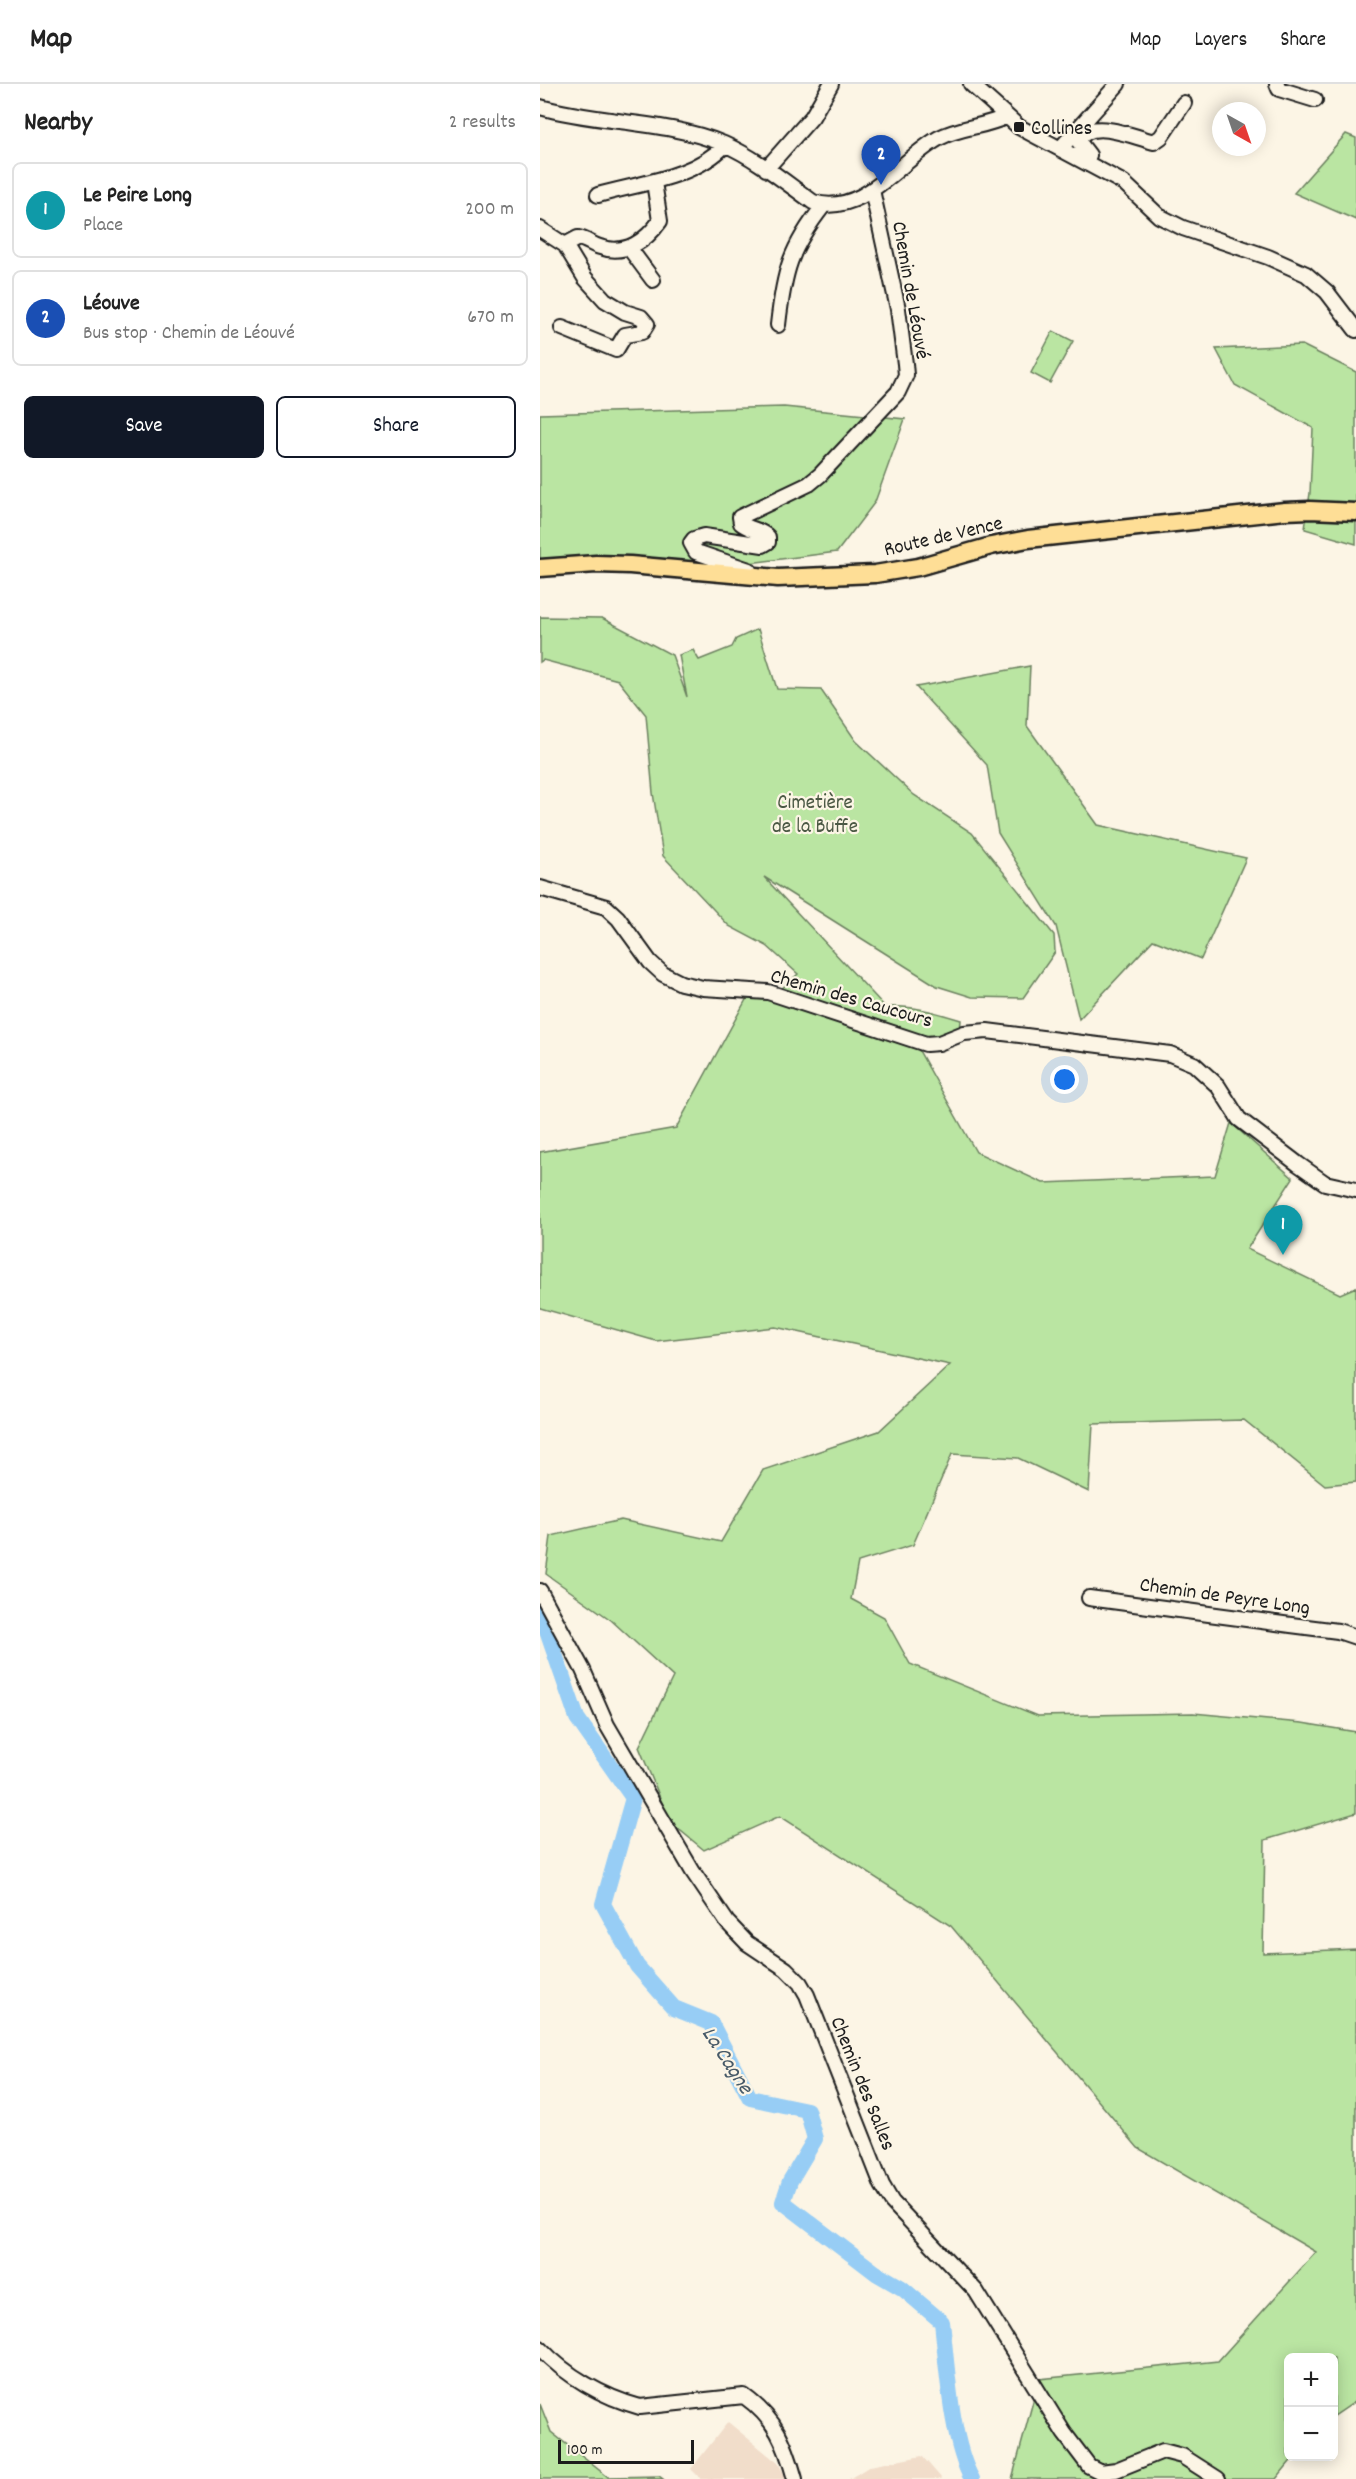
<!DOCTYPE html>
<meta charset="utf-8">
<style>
:root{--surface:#fff;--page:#f6f6f6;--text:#222;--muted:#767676;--line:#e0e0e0;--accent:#111827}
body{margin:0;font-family:Dekko,sans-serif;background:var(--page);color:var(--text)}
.controls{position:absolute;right:18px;bottom:18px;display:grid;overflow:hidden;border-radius:9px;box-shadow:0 3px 15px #0003}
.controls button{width:54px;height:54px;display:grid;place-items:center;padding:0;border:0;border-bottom:2px solid var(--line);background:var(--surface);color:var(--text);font:30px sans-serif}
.compass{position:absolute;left:672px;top:18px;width:54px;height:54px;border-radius:50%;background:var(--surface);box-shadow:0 3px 15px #0003;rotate:140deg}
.scale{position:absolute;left:18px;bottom:15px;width:136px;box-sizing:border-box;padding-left:6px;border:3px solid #1c1c1c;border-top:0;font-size:16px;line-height:21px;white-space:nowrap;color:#1c1c1c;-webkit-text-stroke:4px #fcf5e5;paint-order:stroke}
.you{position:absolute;left:525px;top:996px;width:21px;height:21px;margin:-15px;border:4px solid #fff;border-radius:50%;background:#1a73e8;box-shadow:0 0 0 9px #1a73e833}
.badge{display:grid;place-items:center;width:39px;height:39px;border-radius:50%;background:var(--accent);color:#fff;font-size:20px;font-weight:700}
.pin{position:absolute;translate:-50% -50px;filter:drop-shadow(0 2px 3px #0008)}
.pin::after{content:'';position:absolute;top:32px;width:21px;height:18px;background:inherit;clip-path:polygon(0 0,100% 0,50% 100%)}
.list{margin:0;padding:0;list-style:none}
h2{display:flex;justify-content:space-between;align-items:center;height:78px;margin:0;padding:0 24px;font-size:26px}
h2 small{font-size:20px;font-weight:400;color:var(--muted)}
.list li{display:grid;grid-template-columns:39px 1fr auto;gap:18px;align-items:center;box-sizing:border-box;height:96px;margin:0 12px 12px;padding:0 12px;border:2px solid var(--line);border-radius:9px}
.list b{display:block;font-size:22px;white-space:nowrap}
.list p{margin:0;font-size:20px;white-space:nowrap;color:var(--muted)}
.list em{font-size:20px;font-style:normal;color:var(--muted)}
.actions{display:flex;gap:12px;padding:18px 24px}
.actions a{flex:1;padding:14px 0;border:2px solid var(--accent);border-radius:9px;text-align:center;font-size:21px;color:var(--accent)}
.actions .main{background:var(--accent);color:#fff}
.map{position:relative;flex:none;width:816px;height:2395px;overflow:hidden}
header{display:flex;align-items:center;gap:36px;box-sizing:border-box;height:84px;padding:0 30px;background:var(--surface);border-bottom:2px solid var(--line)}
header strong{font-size:28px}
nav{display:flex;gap:33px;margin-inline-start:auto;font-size:21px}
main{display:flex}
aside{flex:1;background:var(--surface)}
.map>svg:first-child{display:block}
.built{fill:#f1ddca}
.green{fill:#bae5a2;stroke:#6b805f;stroke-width:1.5}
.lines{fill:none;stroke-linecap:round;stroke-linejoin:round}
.river{stroke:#97cdf5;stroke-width:16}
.minor-casing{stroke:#1c1c1c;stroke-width:18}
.major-casing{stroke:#1c1c1c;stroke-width:21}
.minor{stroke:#fcf5e5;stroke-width:14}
.major{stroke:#fede96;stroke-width:16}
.poi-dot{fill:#1c1c1c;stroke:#fcf5e5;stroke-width:2}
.labels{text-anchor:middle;stroke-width:4.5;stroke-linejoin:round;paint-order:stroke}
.poi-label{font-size:21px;fill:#1c1c1c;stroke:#fcf5e5;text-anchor:start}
.street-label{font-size:21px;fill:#1c1c1c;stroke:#fcf5e5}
.park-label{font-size:21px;fill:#4b5844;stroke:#fcf5e5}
.water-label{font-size:22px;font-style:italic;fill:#475a68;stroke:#fcf5e5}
</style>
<header>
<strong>Map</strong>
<nav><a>Map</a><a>Layers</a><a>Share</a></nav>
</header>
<main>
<aside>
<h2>Nearby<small>2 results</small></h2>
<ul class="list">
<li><span class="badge" style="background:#0f9aa8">1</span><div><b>Le Peire Long</b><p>Place</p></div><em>200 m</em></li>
<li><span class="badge" style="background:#1a4fb4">2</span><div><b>Léouve</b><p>Bus stop · Chemin de Léouvé</p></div><em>670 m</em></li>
</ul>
<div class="actions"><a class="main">Save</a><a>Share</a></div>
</aside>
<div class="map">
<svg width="816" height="2395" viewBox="0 0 816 2395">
<rect width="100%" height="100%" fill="#fcf5e5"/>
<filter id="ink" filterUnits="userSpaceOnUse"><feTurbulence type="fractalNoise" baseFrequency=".0167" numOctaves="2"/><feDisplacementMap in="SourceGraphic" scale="12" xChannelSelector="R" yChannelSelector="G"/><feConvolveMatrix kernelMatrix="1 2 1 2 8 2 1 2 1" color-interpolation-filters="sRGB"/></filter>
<g filter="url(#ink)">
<path class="built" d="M188,2338L238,2379L247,2395H161L151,2385Z
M382,2372L402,2395H309L330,2382Z"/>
<path class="green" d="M806,50L816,54V136L754,109Z
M513,247L533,257L510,299L491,289Z
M762,261L816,288V460L765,445L770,409L773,344L695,301L676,265Z
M244,323L365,335L335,418L297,468L161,485L88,473L0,475V330Z
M0,533L62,534L132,571L147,613L139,571L153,566L159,576L192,563L196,555L218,545L237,605L281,606L316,657L374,711L432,749L514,851L515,868L483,914L432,913L397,902L224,793L346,924C366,919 401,930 421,936L420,947L387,953L368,947L436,1068L503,1099L675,1092L691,1039L753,1094L707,1165L800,1210L816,1203V1398L785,1401L704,1336L553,1340L549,1408L478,1374L412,1370L373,1461L318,1478L311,1515L344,1533L370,1580L498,1632L653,1629L762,1639L816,1648V1729L725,1756L723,1869L816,1865V2317L794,2332V2274H748V2372L754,2373L736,2395H472L499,2295L678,2277L776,2168L598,2064L411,1842L240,1732L164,1766L130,1738L99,1663L133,1593L71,1536L6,1490L11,1452L81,1436L181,1458L223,1386L339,1347L410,1281L235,1243L116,1257L0,1224V1068L136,1044L208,912L230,915L258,890L227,862L189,842L123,772L113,709L106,631L78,596L3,576L0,578Z
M490,582L487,642L558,741L706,774L661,875L613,856L539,935L516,842L458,749L447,681L376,603Z
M0,2320L11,2348L68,2393L119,2392L123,2395H0Z"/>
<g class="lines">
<path class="river" d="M0,1527L37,1634L93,1714L63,1820L97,1882L134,1924L171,1939L210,2014L267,2026L275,2055L250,2097L243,2118L336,2189L362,2204L402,2238C407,2281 411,2358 432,2395"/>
<defs>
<path id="minor" d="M431,0L479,43L584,99L619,132L643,144L728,173L766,190L787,208L816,246
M737,0L739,5L775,16
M0,23C60,40 126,36 184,60C216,74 245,98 273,118C323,134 361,75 399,54C420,43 444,43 465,33
M520,65L578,0
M546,78L549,71L539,58C546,32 595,53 614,58L621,53L644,19
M226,85L272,33L291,0
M58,111C100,99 154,94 185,61
M0,145L25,161L45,194L65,216L85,228L101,233L107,240L102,248L85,251L76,266L22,244
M25,161L38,154C46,155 52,161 60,163C85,172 106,157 120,137L114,98
M90,165L113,196
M238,241C244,187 250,164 284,121
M211,492L209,486L203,484L156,468L151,459L154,455L164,452L223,461L228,458V453C220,445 209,446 201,439L200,433L269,400L280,391L358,308L366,291L365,280L358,225L332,106
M0,804L66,823L78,834L110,878L123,890L141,899L163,904L228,908L386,960L399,959L424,949L447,947L630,970L654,980L678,1002L699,1035L758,1080L785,1099L816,1106
M0,1507L43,1586L67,1641L153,1788L187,1838L207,1859L246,1885L260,1899L267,1911L342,2101L352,2118L436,2207L524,2349L549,2382L561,2388L576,2386L623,2367L642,2372L678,2395
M549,1514L751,1541L798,1547L816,1553
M0,2264C26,2292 63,2313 100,2323L204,2312C236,2335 245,2359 255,2395"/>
<path id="major" d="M0,484L56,480L90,481L238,494L335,490L378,483L451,462L488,455L745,427L770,426L816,428"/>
</defs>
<use href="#minor" class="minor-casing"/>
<use href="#major" class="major-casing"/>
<use href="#minor" class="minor"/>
<use href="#major" class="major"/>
</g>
</g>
<rect class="poi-dot" x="473" y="37" width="12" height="12" rx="3"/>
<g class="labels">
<g class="poi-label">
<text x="491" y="50">Collines</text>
</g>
<g class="street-label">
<text transform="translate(372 206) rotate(80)" y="7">Chemin de Léouvé</text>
<text transform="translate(403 451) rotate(-13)" y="7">Route de Vence</text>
<text transform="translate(312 913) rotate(16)" y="7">Chemin des Caucours</text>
<text transform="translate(685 1511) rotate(8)" y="7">Chemin de Peyre Long</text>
<text transform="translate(324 1999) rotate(68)" y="7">Chemin des Salles</text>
</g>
<g class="park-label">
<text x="275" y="724">Cimetière<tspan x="275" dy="24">de la Buffe</tspan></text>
</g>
<g class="water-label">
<text transform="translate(189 1975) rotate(57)" y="8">La Cagne</text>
</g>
</g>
</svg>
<div class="controls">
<button>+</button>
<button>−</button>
</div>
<svg class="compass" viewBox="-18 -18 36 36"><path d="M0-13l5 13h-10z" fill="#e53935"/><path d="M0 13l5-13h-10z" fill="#767676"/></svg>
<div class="scale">100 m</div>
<div class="you"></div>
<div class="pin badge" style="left:743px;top:1171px;background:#0f9aa8">1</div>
<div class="pin badge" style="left:341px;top:101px;background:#1a4fb4">2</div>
</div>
</main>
